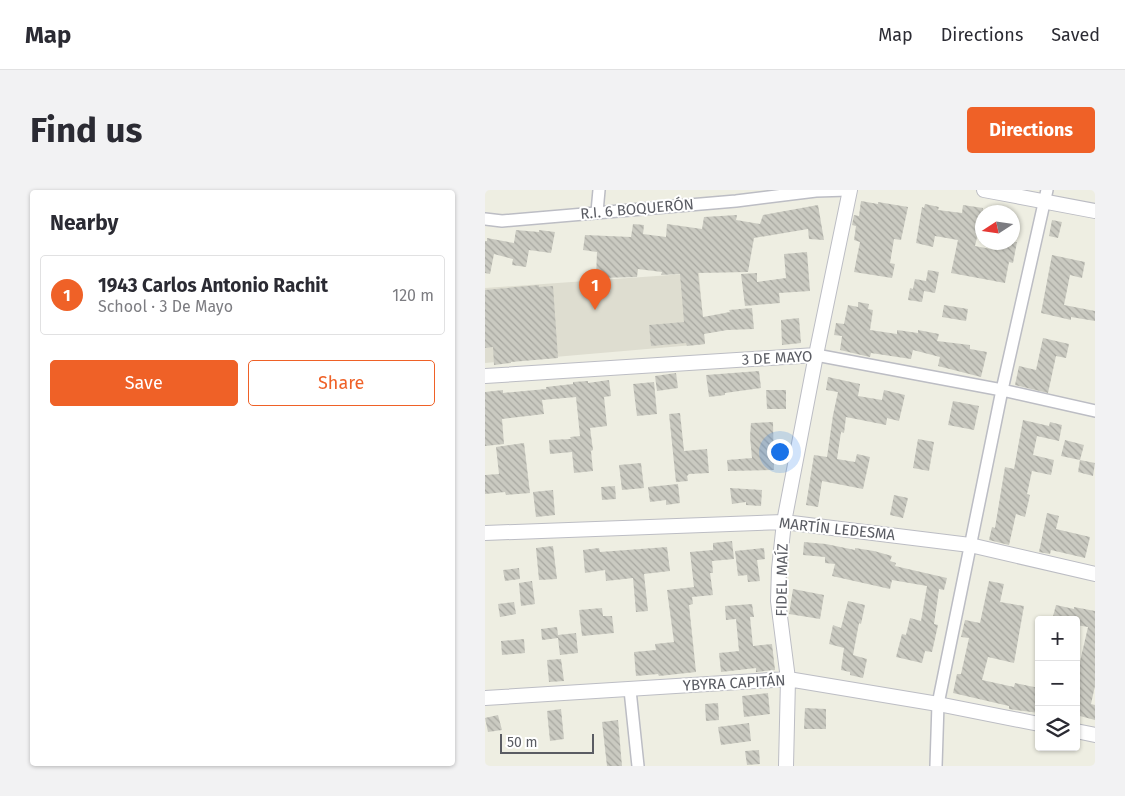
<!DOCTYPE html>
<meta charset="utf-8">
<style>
:root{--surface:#fff;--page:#f2f2f3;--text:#2b2b33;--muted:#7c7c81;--line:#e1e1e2;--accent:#ef6127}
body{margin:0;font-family:"Fira Sans",sans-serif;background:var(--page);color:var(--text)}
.controls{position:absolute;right:15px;bottom:15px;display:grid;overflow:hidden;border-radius:5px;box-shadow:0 1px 4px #0004}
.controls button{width:45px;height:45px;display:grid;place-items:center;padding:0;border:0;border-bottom:1px solid var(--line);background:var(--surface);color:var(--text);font:25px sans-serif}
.compass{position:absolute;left:490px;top:15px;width:45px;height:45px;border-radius:50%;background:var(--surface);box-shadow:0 1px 4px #0004;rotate:258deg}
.scale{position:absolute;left:15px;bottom:12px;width:94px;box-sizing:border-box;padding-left:5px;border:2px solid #5a5c63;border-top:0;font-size:14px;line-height:18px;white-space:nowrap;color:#5a5c63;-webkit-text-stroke:4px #fff;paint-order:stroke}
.you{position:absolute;left:294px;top:261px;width:18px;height:18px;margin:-12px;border:4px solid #fff;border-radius:50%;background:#1a73e8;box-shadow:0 0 0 8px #1a73e833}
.badge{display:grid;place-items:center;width:32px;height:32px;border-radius:50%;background:var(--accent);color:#fff;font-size:16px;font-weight:700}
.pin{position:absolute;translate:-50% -41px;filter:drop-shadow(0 1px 2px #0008)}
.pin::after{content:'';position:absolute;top:26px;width:18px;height:15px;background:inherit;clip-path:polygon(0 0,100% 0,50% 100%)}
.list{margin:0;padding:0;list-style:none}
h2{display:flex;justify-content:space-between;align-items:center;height:65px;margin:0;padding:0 20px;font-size:21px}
h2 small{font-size:16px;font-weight:400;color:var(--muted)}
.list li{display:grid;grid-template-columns:32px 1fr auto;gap:15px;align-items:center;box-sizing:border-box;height:80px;margin:0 10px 10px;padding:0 10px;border:1px solid var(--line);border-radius:5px}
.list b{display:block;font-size:19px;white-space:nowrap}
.list p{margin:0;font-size:16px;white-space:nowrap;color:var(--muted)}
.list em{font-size:16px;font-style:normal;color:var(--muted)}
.actions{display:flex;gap:10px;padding:15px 20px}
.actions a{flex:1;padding:11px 0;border:1px solid var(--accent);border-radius:5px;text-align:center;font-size:18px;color:var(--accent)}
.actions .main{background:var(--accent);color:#fff}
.icon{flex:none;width:28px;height:28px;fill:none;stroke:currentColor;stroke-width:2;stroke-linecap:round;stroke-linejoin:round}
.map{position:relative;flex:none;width:610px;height:576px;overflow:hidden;border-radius:5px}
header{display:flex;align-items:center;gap:30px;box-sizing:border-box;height:70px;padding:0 25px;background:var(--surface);border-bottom:1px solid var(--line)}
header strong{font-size:24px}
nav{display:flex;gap:28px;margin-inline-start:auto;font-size:18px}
.intro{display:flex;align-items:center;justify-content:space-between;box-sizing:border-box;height:120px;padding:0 30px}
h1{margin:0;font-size:35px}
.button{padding:12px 22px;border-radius:5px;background:var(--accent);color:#fff;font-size:18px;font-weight:700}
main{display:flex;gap:30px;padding:0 30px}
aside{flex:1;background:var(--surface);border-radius:5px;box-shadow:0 1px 4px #0004}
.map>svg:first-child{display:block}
.education{fill:#deddd0}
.building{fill:url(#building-back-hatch)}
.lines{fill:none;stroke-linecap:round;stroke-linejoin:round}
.minor-casing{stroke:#bcbdc4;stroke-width:14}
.tertiary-casing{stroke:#bcbdc4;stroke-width:16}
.minor{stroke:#fff;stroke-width:11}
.tertiary{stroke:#fff;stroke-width:14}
.labels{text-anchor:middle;stroke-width:4;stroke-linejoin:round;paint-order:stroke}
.street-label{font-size:15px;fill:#5a5c63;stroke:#fff}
</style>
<header>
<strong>Map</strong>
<nav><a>Map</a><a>Directions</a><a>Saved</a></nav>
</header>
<div class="intro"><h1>Find us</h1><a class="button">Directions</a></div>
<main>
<aside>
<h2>Nearby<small></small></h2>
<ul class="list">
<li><span class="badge">1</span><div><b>1943 Carlos Antonio Rachit</b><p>School · 3 De Mayo</p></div><em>120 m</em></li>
</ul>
<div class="actions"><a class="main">Save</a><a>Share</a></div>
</aside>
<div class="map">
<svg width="610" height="576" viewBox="0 0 610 576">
<defs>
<pattern id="building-back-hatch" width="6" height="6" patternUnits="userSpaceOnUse" patternTransform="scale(1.25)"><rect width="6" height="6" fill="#cacac1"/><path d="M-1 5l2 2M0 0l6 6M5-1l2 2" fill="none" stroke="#a7a7a0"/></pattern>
</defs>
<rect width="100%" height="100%" fill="#eeeee2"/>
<path class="education" d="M214,83L220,154L0,173V98Z"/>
<path class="building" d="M376,11L393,14V12L423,17L416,50L409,49L405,73L410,74L407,88L369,82L375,52L369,50L371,36L367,35L369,25L374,26Z
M440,14L454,17L453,20L477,23L478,15L498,18V35H495L490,56L511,60L512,52H532L528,73L524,72L520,93L466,83L473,50L450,46L448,57L431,53L437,17L439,18Z
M333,15L339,50L324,49L323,39L269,48L263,82L213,83L218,127L245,122L244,120L267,118L269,139L242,140L219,144L220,154L202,156L201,153L166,156L164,135L199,132L195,84L176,85L177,82L153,79L152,87L111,88L112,62L98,60L100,45L146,47L148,34L159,35L158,44L181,47L182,34L217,39L219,27L252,25L251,30L275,34L278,25Z
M567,30L577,32L573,48L564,46Z
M31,40L54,42V40L70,42L66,63L44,60L41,77L27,75L28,69L9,64L5,84L0,83V51H2V48L29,53Z
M322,62L325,101L294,103L295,113L260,116L256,84L272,83V92L301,88L299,64Z
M567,65L600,72L597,88L585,85L579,115L610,121V131L586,127V130L556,123Z
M443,80L454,82L450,103L439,101L437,112L423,110L425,98L428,99L430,89L441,91Z
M54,95V97L68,96L73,168L26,172V173L9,175L8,157L0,158V100Z
M373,112L384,114L383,119L388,120L385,140L412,144V140L433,143V140L454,144L452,151L485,155V159L502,162L496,187L453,176L455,167L428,160L426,169L386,163L385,167L355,160L357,146L349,145L351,133L359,134L363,115L373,117Z
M459,115L483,119L481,131L457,127Z
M314,128L316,153L297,155L296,130Z
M558,148L584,154L581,168L571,166L563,203L530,195L534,176L551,180Z
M274,181L276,198L240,203V205L224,207L221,185Z
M191,183L193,198L172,201L170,186Z
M343,187L375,194L373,206L397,210L399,200L420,205L414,231L402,228L401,235L361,227L359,243L356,242L352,269L370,272L372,264L385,267L378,299L337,291L333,317L321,315L329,265L342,267L348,225L353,202L341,200Z
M124,190L126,206L119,207L122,236L105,238L108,260L106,261L108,281L89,283L87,262L65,264L64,250L86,249L85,247L95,246L91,207L57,210L59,224L17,229L19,254L0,256V202L18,200V203L61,199V197L88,194V192L103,191V193Z
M169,192L172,224L152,226L148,194Z
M281,200H301V219H282Z
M468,211L494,216L489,240L463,235Z
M195,223L199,261L222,259L224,283L204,284L202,286L203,291L191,292L184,224Z
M538,230L564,236L565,232L577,235L574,251L552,246L548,265L569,270L566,285L547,281L542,304L545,305L540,327L531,324L524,355L504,350L507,337L510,338L520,277L529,279Z
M288,232L289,280L243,281L242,270L267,268L265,247L266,233Z
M433,249L449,252L444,281L428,278Z
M580,250L599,255L595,270L576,266Z
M39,253L45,303L21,305L20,302L0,304V285L14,284L11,257Z
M595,270L610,273L608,286L593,282Z
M156,273L159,298L137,300L134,275Z
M193,294L195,313L181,315V310L165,312L163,297Z
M130,296L131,309L117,310L116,297Z
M245,298L277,300L276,316L261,315V312L247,314Z
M68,300L70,325L51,327L48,302Z
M409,305L423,308L418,328L405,325Z
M562,323L574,326L571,339L605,347L600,368L566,360L565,364L554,362Z
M247,351L249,369L227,371L228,383H225L228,405L207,407L208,414L204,415L211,482L174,486L173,484L151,486L149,462L171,460L170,454L189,452L182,400L209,397L205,362L228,360V353Z
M319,352L341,354L370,360V358L389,361L407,366L405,371L411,373L410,376L462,388L459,400L454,399L449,434L453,435L447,462L440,461L437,473L411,467L417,444L421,445L425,428L436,431L442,396L407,390L405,399L347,386L350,374L340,373V367L318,365Z
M68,356L72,389L54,390L51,358Z
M182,357L185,381L159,384L163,421L151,422L148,388L121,391L120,380L100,383L98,360L114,358L115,362Z
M279,358L280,369L272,370L275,391L263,392L262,385L253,386L250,361Z
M34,378L35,389L20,391L18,380Z
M47,391L50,414L36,416L34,393Z
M504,391L519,394L515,412L539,416L529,473L503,467L497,490L529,497L530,493L554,498V523L524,519V516L468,503L472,484H476L484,448L476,447L480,430L495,433Z
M308,399L339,405L335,429L304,424Z
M363,411L380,415L376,434L374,433L368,465L382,469L378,488L365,485V482L356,480L359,458L344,454L348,435L356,438Z
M29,412L31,424L15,427L13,414Z
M267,414L269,427H265L268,456L287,454L290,480L271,482V478L236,482L234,463L254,461L251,429L241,430L240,416Z
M571,415L589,419V417L610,421V496L606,514L610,515V530L591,525V489L603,437L591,435V430H567Z
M117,418L118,426H127L129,443L97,446L94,420Z
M72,437L73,445L91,443L93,463L75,465L73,448L57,450L56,439Z
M39,449L40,463L17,465L16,451Z
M76,469L79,491L64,492L62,470Z
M283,503L285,524L259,527L257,506Z
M233,513L234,530L221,531L220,514Z
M320,518L341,519V539H319Z
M76,519L79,549L65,551L62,521Z
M13,525L17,540L3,542L0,528Z
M133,530L137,576H122L117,532Z
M264,533L266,551L236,555L233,537Z
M274,560L275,574L262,575L260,561Z"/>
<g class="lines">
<defs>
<path id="minor" d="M112,22L114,0
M0,29L17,31L251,11L331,1L363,0
M331,165L517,200L610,221
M145,500L153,576
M451,576L453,514L517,200L562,0"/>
<path id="tertiary" d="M499,0L610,21
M0,186L331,165
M0,343L299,332L485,355L610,384
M0,508L303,489L453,514L554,534
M591,541L610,545
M301,576L303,489L293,411L294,379L299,332L331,165L365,0"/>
</defs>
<use href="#minor" class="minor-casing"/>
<use href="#tertiary" class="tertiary-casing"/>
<use href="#minor" class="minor"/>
<use href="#tertiary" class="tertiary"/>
</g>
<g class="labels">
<g class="street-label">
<text transform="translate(152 19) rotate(-5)" y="5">R.I. 6 BOQUERÓN</text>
<text transform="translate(292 168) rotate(-3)" y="5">3 DE MAYO</text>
<text transform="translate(352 339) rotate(6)" y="5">MARTÍN LEDESMA</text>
<text transform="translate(297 390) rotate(-89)" y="5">FIDEL MAÍZ</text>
<text transform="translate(249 493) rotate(-3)" y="5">YBYRA CAPITÁN</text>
</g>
</g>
</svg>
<div class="controls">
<button>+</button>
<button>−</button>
<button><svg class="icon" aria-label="layers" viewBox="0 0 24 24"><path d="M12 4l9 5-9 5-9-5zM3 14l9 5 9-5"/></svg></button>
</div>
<svg class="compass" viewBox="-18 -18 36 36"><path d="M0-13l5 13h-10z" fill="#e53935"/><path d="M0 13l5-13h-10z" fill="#7c7c81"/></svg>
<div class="scale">50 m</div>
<div class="you"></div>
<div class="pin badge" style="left:110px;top:120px">1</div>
</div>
</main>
